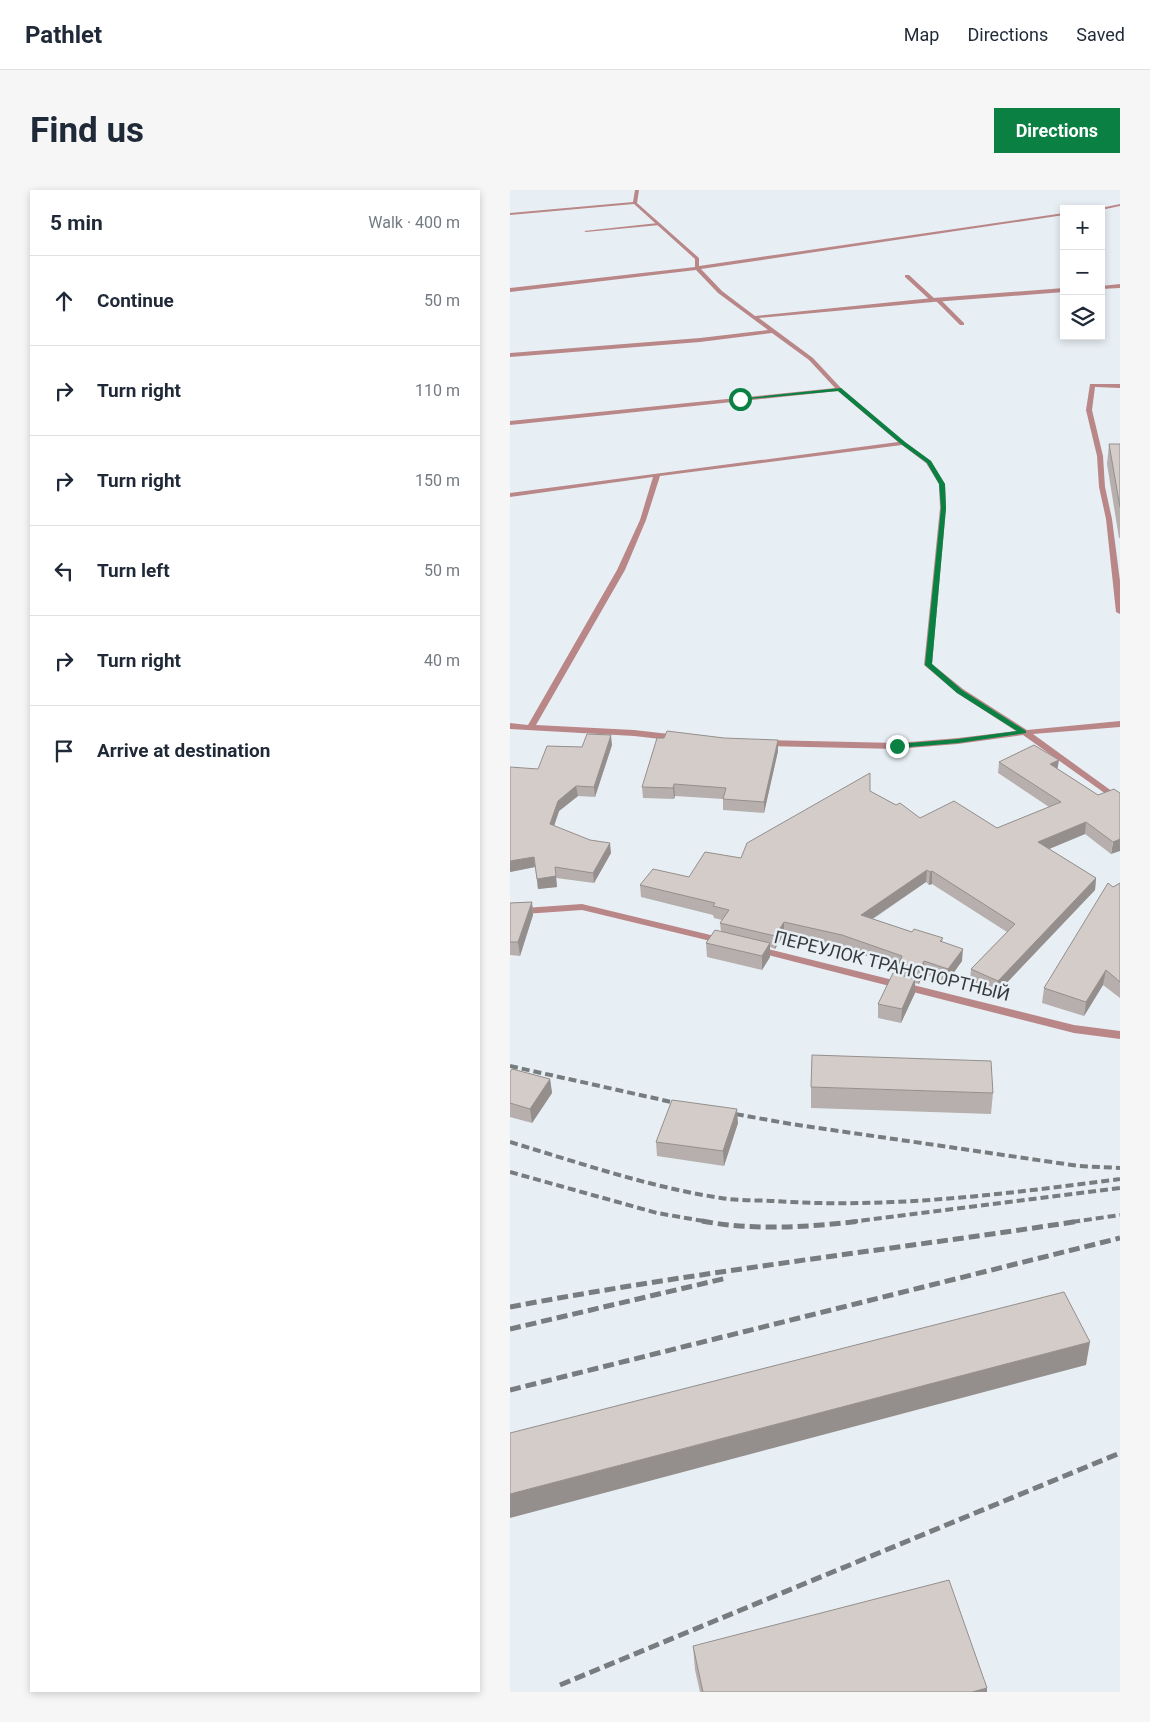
<!DOCTYPE html>
<meta charset="utf-8">
<style>
:root{--surface:#fff;--page:#f6f6f7;--text:#1f2937;--muted:#747a83;--line:#e0e1e3;--accent:#0b8043}
body{margin:0;font-family:Roboto,sans-serif;background:var(--page);color:var(--text)}
.controls{position:absolute;right:15px;top:15px;display:grid;overflow:hidden;border-radius:0px;box-shadow:0 2px 8px #0003}
.controls button{width:45px;height:45px;display:grid;place-items:center;padding:0;border:0;border-bottom:1px solid var(--line);background:var(--surface);color:var(--text);font:25px sans-serif}
.stop{position:absolute;width:15px;height:15px;margin:-11px;border:4px solid #0b8043;border-radius:50%;background:#fff}
.stop.end{background:#0b8043;border-color:#fff;box-shadow:0 1px 5px #0008}
.list{margin:0;padding:0;list-style:none}
h2{display:flex;justify-content:space-between;align-items:center;height:65px;margin:0;padding:0 20px;font-size:21px}
h2 small{font-size:16px;font-weight:400;color:var(--muted)}
.list li{display:grid;grid-template-columns:32px 1fr auto;gap:15px;align-items:center;box-sizing:border-box;height:90px;padding:0 20px;border-top:1px solid var(--line)}
.list b{display:block;font-size:19px;white-space:nowrap}
.list em{font-size:16px;font-style:normal;color:var(--muted)}
.icon{flex:none;width:28px;height:28px;fill:none;stroke:currentColor;stroke-width:2;stroke-linecap:round;stroke-linejoin:round}
.map{position:relative;flex:none;width:610px;height:1502px;overflow:hidden;border-radius:0px}
header{display:flex;align-items:center;gap:30px;box-sizing:border-box;height:70px;padding:0 25px;background:var(--surface);border-bottom:1px solid var(--line)}
header strong{font-size:24px}
nav{display:flex;gap:28px;margin-inline-start:auto;font-size:18px}
.intro{display:flex;align-items:center;justify-content:space-between;box-sizing:border-box;height:120px;padding:0 30px}
h1{margin:0;font-size:35px}
.button{padding:12px 22px;border-radius:0px;background:var(--accent);color:#fff;font-size:18px;font-weight:700}
main{display:flex;gap:30px;padding:0 30px}
aside{flex:1;background:var(--surface);border-radius:0px;box-shadow:0 2px 8px #0003}
.map>svg:first-child{display:block}
.lines{fill:none;stroke-linecap:round;stroke-linejoin:round}
.lane{fill:#ba8788;fill-rule:evenodd}
.street{fill:#ba8788;fill-rule:evenodd}
.rail-far1{stroke:#777c7f;stroke-width:4;stroke-dasharray:8 4;stroke-linecap:butt}
.rail{stroke:#777c7f;stroke-width:5;stroke-dasharray:11 5;stroke-linecap:butt}
.wall{fill:#b6afad}
.shaded-wall{fill:#948f8d}
.building{fill:#d4ccc9;stroke:#948f8d}
.route{fill:#0b8043}
.labels{text-anchor:middle;stroke-width:5;stroke-linejoin:round;paint-order:stroke}
.street-label{font-size:18px;fill:#373a3c;stroke:#e8eff4}
</style>
<header>
<strong>Pathlet</strong>
<nav><a>Map</a><a>Directions</a><a>Saved</a></nav>
</header>
<div class="intro"><h1>Find us</h1><a class="button">Directions</a></div>
<main>
<aside>
<h2>5 min<small>Walk · 400 m</small></h2>
<ul class="list">
<li><svg class="icon" aria-label="ahead" viewBox="0 0 24 24"><path d="M12 20V5M6 11l6-6 6 6"/></svg><div><b>Continue</b></div><em>50 m</em></li>
<li><svg class="icon" aria-label="right" viewBox="0 0 24 24"><path d="M7 20v-9h11M14 6l5 5-5 5"/></svg><div><b>Turn right</b></div><em>110 m</em></li>
<li><svg class="icon" aria-label="right" viewBox="0 0 24 24"><path d="M7 20v-9h11M14 6l5 5-5 5"/></svg><div><b>Turn right</b></div><em>150 m</em></li>
<li><svg class="icon" aria-label="left" viewBox="0 0 24 24"><path d="M17 20v-9H6M10 6l-5 5 5 5"/></svg><div><b>Turn left</b></div><em>50 m</em></li>
<li><svg class="icon" aria-label="right" viewBox="0 0 24 24"><path d="M7 20v-9h11M14 6l5 5-5 5"/></svg><div><b>Turn right</b></div><em>40 m</em></li>
<li><svg class="icon" aria-label="arrive" viewBox="0 0 24 24"><path d="M6 21V4h12l-3 4 3 4H6"/></svg><div><b>Arrive at destination</b></div></li>
</ul>
</aside>
<div class="map">
<svg width="610" height="1502" viewBox="0 0 610 1502">
<rect width="100%" height="100%" fill="#e8eff4"/>
<g class="lines">
<path class="lane" d="M148,33L150,35L76,42L74,41Z
M395,85H399L425,109L429,108L454,133V135H450L425,110L421,111L395,87Z
M579,218L582,220L593,266L595,297L602,329L610,391V424L606,422L596,329L589,297L587,266L576,220Z"/>
<path class="street" d="M125,0H129L127,13L189,68V76L554,23V25L191,79L212,101L245,126L423,108L554,98V102L423,112L249,128L303,168L331,198L395,252L421,271L435,294L436,318L422,474L453,499L517,540L610,531V537L523,544L610,607V614L513,545L448,554L387,559L255,556L251,553L255,550L387,553L448,548L506,541L447,503L414,475L430,318L429,294L416,273L392,255L150,286L136,330L115,380L26,535L124,540L168,545L172,548L168,551L124,546L0,539V533L18,535L107,380L130,330L143,287L0,307V303L388,252L328,201L0,235V231L325,198L299,170L262,143L190,152L0,167V163L190,148L258,140L208,103L186,80L0,102V98L185,77V69L124,14L0,25V23L123,12Z
M610,14V16L591,20L586,19Z
M610,94V98L591,99V96Z
M580,194H610V198L585,197L582,220L579,222L576,220Z
M72,714L213,748L218,751L213,754L72,720L0,725V719Z
M246,756L564,835L610,841V849L564,843L242,761L241,759L242,757Z"/>
<path class="rail-far1" d="M0,876L175,915
M214,922L281,934L569,976L610,978
M0,952C70,973 139,997 211,1008C229,1011 247,1010 264,1011C380,1019 495,1004 610,989
M0,982L147,1023L199,1032
M340,1032L610,998
M562,1032L610,1025"/>
<path class="rail" d="M192,1031C244,1041 299,1037 352,1031
M0,1117C189,1081 380,1060 570,1031
M0,1139L217,1088
M0,1200L610,1048
M50,1495L610,1263"/>
</g>
<path class="wall" d="M599,254H610V348H609L597,274Z
M102,555L85,607L68,606L49,621L44,636L101,663L84,693L46,688L47,697L28,699L25,677L0,682L28,579L72,557Z
M268,561L254,623L213,620V609L165,606L164,609L133,608L132,597Z
M489,572L548,579L588,605L610,603L601,664L575,644L539,659L586,688L585,700L487,803L460,791L461,779L497,742L422,694L419,695L416,692L363,729L402,742L433,748L432,752L452,771L437,792L413,784L409,794L405,793V803L391,833L368,828V814L387,784V777L332,757L274,744L265,759L260,757V767L252,780L197,767L196,753L211,742L210,733L212,730L204,728L203,725L131,707L130,695L179,687L231,668L360,601L410,628L487,638L539,617L488,583Z
M610,693V808L593,795L574,826L532,813L534,798L603,697Z
M22,712L23,725L10,766L0,765V713Z
M0,882L40,889L42,903L22,933L0,927Z
M301,897L483,903L481,924L301,918Z
M228,933L214,976L147,966L146,952Z
M183,1456L477,1498V1502H190L185,1480Z"/>
<path class="shaded-wall" d="M101,545L102,555L85,607L84,597Z
M268,550V561L254,623V612Z
M549,570L547,582L540,574Z
M164,594L165,606L164,609L163,598Z
M66,596L68,606L49,621L41,645L40,634L48,611Z
M576,632L575,644L527,664L528,652Z
M610,649V661L601,664L603,652Z
M100,653L101,663L84,693L83,683Z
M24,667L25,677L0,682V671Z
M417,680L416,692L350,737L351,725Z
M422,681V694L419,695L420,682Z
M46,686L47,697L28,699L27,689Z
M586,688L585,700L487,803L488,791Z
M22,712L23,725L10,766L8,752Z
M274,732V744L265,759V746Z
M260,753V767L252,780V766Z
M453,759L452,771L437,792L438,779Z
M414,771L413,784L409,794V781Z
M596,780L593,795L574,826L576,812Z
M405,789V803L391,833L392,819Z
M40,889L42,903L22,933L20,919Z
M227,919L228,933L214,976L213,961Z
M580,1152L576,1175L0,1328V1304Z
M477,1498V1502H462Z"/>
<path class="building" d="M599,254H610V317Z
M157,541L214,548L268,550L254,612L213,609L216,598L164,594L163,598L132,597L147,548H154Z
M77,544L101,545L84,597L66,596L48,611L40,634L80,650L100,653L83,683L45,677L46,686L27,689L24,667L0,671V577L28,579L37,556L72,557Z
M524,555L549,570L540,574L588,605L604,599L610,603V649L603,652L576,632L528,652L586,688L488,791L461,779L505,734L422,681L420,682L417,680L351,725L402,742L404,739L433,748L430,751L453,759L438,779L414,771L409,781L388,776L392,766L332,745L274,732L265,746L210,733L219,720L203,716L205,713L130,695L143,679L179,687L195,662L231,668L237,653L360,583V601L386,615L390,613L410,628L444,611L487,638L551,612L489,572Z
M598,693L603,697L610,693V792L596,780L576,812L534,798Z
M22,712L8,752H0V713Z
M205,740L260,753L252,766L196,753Z
M383,783L405,789L392,819L368,814Z
M302,865L481,871L483,903L301,897Z
M2,879L40,889L20,919L0,913V882Z
M162,910L227,919L213,961L146,952Z
M554,1102L580,1152L0,1304V1243Z
M439,1390L477,1498L462,1502H193L183,1456Z"/>
<path class="route" d="M331,198L395,252L421,271L435,294L436,318L422,474L452,500L516,541V543L448,553L387,558L384,556L387,554L448,549L507,541L447,503L415,475L431,318L429,294L417,273L391,254L328,201L230,210L227,209Z"/>
<g class="labels">
<g class="street-label">
<text transform="translate(382 776) rotate(14)" y="6">ПЕРЕУЛОК ТРАНСПОРТНЫЙ</text>
</g>
</g>
</svg>
<div class="controls">
<button>+</button>
<button>−</button>
<button><svg class="icon" aria-label="layers" viewBox="0 0 24 24"><path d="M12 4l9 5-9 5-9-5zM3 14l9 5 9-5"/></svg></button>
</div>
<div class="stop" style="left:230px;top:209px"></div>
<div class="stop end" style="left:387px;top:556px"></div>
</div>
</main>
